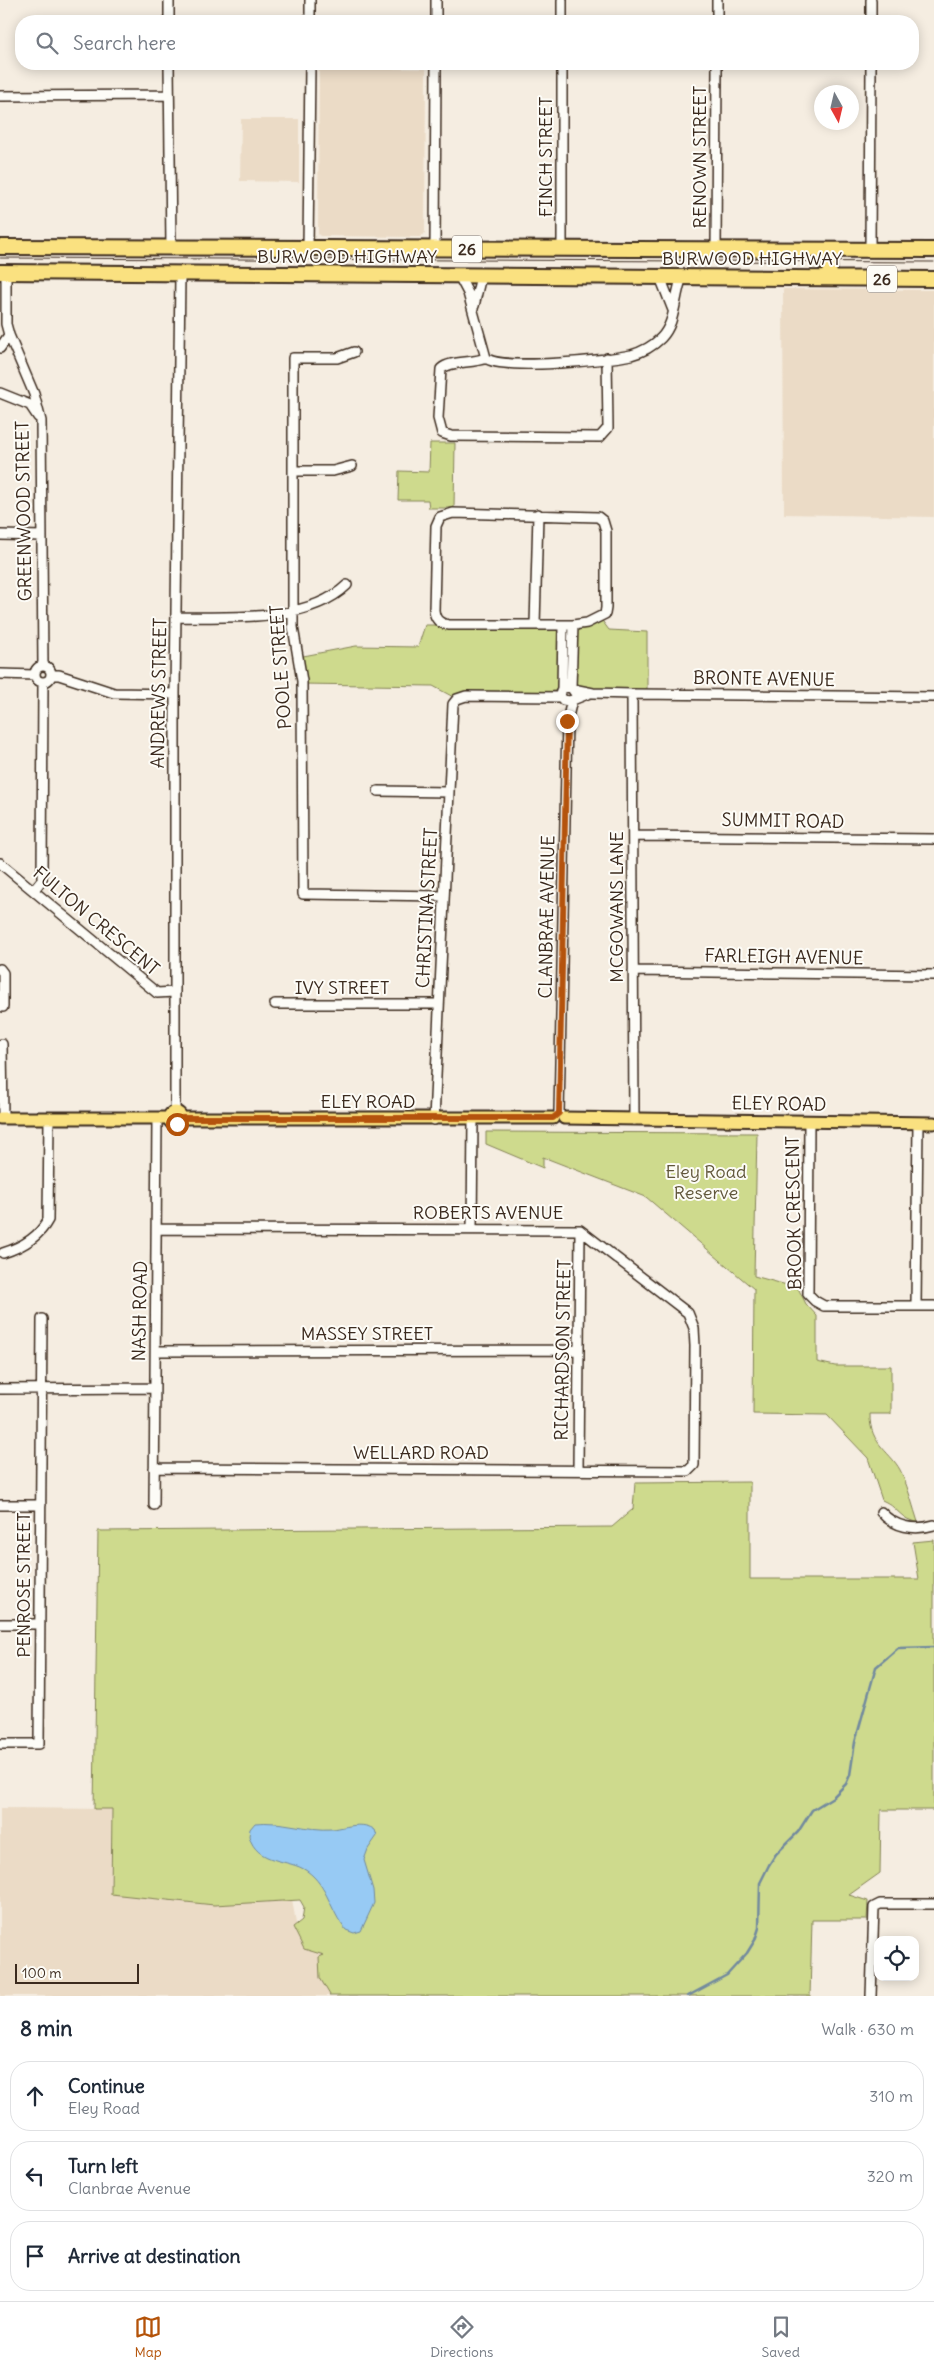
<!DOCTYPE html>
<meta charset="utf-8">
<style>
:root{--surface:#fff;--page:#f6f6f7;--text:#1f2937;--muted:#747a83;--line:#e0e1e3;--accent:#b45309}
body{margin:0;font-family:Delius,sans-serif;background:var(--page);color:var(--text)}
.controls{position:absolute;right:15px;bottom:15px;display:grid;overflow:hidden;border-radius:10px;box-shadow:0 2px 12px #0003}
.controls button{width:45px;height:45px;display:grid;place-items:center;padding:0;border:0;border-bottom:1px solid var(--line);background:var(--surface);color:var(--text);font:25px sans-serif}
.compass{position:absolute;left:814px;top:85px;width:45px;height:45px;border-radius:50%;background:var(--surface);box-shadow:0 2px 12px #0003;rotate:172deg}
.scale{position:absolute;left:15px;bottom:12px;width:124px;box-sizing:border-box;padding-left:5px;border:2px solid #3b2a1e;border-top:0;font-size:14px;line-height:18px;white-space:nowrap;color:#3b2a1e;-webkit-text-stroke:4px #fdfcf7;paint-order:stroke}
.stop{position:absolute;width:15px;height:15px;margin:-11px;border:4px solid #b45309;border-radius:50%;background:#fff}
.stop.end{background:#b45309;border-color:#fff;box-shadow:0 1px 5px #0008}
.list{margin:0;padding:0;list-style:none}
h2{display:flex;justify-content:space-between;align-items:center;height:65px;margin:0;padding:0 20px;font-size:21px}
h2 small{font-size:16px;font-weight:400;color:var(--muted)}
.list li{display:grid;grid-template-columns:32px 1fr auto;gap:15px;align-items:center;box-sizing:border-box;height:70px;margin:0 10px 10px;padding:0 10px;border:1px solid var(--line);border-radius:20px}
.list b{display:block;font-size:19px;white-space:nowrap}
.list p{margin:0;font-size:16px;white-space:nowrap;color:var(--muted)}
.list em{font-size:16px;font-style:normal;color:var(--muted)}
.icon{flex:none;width:28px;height:28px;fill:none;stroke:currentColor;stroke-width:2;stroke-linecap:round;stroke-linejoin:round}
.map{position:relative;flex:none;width:934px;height:1996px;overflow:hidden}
.search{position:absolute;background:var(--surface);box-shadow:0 2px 12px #0003;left:15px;right:15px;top:15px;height:55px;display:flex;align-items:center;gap:12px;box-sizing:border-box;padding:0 18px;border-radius:20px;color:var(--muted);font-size:19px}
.sheet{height:305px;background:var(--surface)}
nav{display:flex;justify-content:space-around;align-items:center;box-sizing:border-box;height:70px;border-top:1px solid var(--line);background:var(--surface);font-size:14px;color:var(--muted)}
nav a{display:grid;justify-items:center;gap:2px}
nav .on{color:var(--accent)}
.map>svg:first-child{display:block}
.built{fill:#ebdbc6}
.green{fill:#ceda8d;stroke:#848256}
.water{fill:#97caf4;stroke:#728a9e}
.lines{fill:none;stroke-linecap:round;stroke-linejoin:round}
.stream{stroke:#728a9e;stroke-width:2.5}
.minor-casing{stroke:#3b2a1e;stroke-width:12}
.major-casing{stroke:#3b2a1e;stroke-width:15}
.highway-casing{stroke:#3b2a1e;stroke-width:18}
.minor{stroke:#fdfcf7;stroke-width:9}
.major{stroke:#fae180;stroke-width:11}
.highway{stroke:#fae180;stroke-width:14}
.tram{stroke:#3b2a1e;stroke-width:1}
.route{stroke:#b45309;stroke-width:6}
.labels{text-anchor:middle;stroke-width:4;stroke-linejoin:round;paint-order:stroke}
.shield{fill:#fdfcf7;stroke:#75695f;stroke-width:1}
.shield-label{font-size:16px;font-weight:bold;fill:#3b2a1e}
.street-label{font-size:18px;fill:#3b2a1e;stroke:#fdfcf7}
.park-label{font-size:18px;fill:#60563a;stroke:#fdfcf7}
</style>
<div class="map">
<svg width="934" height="1996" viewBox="0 0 934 1996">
<rect width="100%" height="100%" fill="#f5ede1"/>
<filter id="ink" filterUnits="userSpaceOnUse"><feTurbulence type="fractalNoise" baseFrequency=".02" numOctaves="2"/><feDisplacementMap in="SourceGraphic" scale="10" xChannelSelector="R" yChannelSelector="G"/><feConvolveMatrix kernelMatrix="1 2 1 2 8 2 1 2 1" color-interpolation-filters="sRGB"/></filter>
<g filter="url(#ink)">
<path class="built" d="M319,67L426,69L425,233L420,237L320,236L318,234Z
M241,119H299V182L240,181Z
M783,289L934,290V517L784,514Z
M0,1808L112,1809L111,1893L214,1905L292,1899L298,1935L324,1955L332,1996H0Z"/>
<path class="green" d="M430,443H455L454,508H429L428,500H398L399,471L429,472Z
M600,618L609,630L647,632V690L561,689L532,697L457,699L433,686L302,684L298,657L356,646L418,647L425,625H535Z
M486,1132L757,1133L754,1276L798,1288L806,1304L817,1316V1362L835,1366H891V1414H870C869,1446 893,1452 902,1474C909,1490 913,1507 918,1522C901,1521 897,1506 882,1500L868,1458L827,1415L753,1414L754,1289L646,1197L543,1157V1168L486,1144Z
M750,1482V1579H919L913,1542L934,1540V1810H881L880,1873L849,1895L868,1901L867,1920H812L810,1996H329L330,1995L320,1978L319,1957L324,1955L304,1949L293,1927L302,1920L304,1907L300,1900L214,1905L111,1894L112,1809H94L98,1531L612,1527L633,1509L635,1483Z"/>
<path class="water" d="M255,1823C281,1820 307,1831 333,1829C347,1827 363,1821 375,1830L377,1836L368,1849L364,1860L373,1890L374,1903L361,1931L354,1933L346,1930C330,1911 328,1886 307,1871C288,1858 257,1865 249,1836L250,1829Z"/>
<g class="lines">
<path class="stream" d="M688,1996L727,1975L747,1953L755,1940L759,1928L760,1883L769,1865L776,1854L798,1832L812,1810L833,1797L846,1784L850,1775L855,1742L876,1667L898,1648L934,1647"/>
<defs>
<path id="minor" d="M169,21V0
M310,21V0
M436,21V0
M562,21V0
M717,21V0
M871,21V0
M169,64L171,248
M0,96L169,95
M308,248L310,64
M435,249L436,64
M562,250V64
M716,250L717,64
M870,250L871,64
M6,272V324L9,335L34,394L41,421L43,666
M459,276L468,293L486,358C502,371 609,360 631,355C642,352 653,346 661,338C676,323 674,297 682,277
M660,277L673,310
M474,306L481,276
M0,348L9,335
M354,352L337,358H293V627L302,681L303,894L444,896
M486,358C472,364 451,360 441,369L438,418L442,433L451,436L600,437L608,428L607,358
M0,393L30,405L38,417
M294,471H333L352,466
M453,513L598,517L603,521L606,531V608L605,614L587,623L573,625H449C440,624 435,620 434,610L436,526L440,517Z
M0,535L42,536
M176,617C228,617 308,623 347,585
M535,625L538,514
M35 674a8 8 0 1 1 16 0a8 8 0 1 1-16 0Z
M0,674L35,675
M51,675H59L114,693L175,694
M571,687L573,625
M562,688L563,626
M573,689L593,693L632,694L934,697
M575,693L571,687L562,688L560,695L563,700L570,701L590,693
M632,694L634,1120
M378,791L449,792
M633,836L934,839
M0,863L157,993L174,992
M34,890L42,880L43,682
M0,969L3,973V1007
M633,971L934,975
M275,1004H439
M2,1044L3,1118
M175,1111V694L180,275
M559,1113L567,721L572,700
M434,1120L453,704L457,699L466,696L560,697
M809,1121L808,1294L815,1301L824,1306H934
M472,1229L473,1119
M3,1253C22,1247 39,1237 48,1220L49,1118
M916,1306L918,1123
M156,1351L579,1350
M0,1389L155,1388
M154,1468L688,1471L694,1465L695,1346L694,1328L688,1313L580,1230L157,1229
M578,1470L580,1230
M0,1505H41
M154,1505L157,1118
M881,1512C894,1527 914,1531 934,1525
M0,1624H40
M0,1744H39L42,1319
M871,1996L874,1907L880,1904H934"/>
<path id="major" d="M169 1118a6 6 0 1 1 12 0a6 6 0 1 1-12 0Z
M0,1118H169
M182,1118H553
M564,1118L934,1123"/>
<path id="highway" d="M0,247L934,250
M819,250L829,262L830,278
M0,272L934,279"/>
</defs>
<use href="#minor" class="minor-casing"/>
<use href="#major" class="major-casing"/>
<use href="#highway" class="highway-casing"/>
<use href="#minor" class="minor"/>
<use href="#major" class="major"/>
<use href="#highway" class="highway"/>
<path class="tram" d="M0,258L934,262"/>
</g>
</g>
<g class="lines" filter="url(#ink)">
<path class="route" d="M177,1124L182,1118H553L559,1113L567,721"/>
</g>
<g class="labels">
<g class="shield">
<rect x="452" y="235.5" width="30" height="27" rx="4"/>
<rect x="867" y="265.5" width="30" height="27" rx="4"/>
</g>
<g class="shield-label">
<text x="467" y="255">26</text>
<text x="882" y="285">26</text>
</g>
<g class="street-label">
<text transform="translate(546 157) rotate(-90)" y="6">FINCH STREET</text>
<text transform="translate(700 157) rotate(-90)" y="6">RENOWN STREET</text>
<text x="347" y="263">BURWOOD HIGHWAY</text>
<text x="752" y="265">BURWOOD HIGHWAY</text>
<text transform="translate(24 511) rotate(-91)" y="6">GREENWOOD STREET</text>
<text transform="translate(281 667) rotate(-94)" y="6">POOLE STREET</text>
<text transform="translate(764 679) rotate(1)" y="6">BRONTE AVENUE</text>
<text transform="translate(159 693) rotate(-89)" y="6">ANDREWS STREET</text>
<text transform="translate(783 821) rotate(1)" y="6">SUMMIT ROAD</text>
<text transform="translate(617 907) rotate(-90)" y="6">MCGOWANS LANE</text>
<text transform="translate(427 908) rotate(-87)" y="6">CHRISTINA STREET</text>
<text transform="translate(547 917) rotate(-89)" y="6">CLANBRAE AVENUE</text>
<text transform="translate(96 921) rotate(40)" y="6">FULTON CRESCENT</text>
<text transform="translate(784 957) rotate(1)" y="6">FARLEIGH AVENUE</text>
<text x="342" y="994">IVY STREET</text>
<text x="368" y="1108">ELEY ROAD</text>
<text transform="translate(779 1104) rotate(1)" y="6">ELEY ROAD</text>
<text x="488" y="1219">ROBERTS AVENUE</text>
<text transform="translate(794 1213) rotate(-91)" y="6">BROOK CRESCENT</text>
<text transform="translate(140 1311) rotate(-89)" y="6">NASH ROAD</text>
<text x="367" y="1340">MASSEY STREET</text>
<text transform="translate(563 1350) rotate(-89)" y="6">RICHARDSON STREET</text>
<text x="421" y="1459">WELLARD ROAD</text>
<text transform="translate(24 1585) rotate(-90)" y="6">PENROSE STREET</text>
</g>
<g class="park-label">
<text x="706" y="1178">Eley Road<tspan x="706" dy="21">Reserve</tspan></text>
</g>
</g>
</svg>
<div class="controls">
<button><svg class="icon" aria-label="locate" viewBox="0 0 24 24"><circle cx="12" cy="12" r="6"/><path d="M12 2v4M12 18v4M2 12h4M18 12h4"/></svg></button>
</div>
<svg class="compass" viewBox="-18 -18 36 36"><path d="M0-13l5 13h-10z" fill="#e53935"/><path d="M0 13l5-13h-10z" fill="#747a83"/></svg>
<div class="scale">100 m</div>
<div class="stop" style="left:177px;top:1124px"></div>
<div class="stop end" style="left:567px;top:721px"></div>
<div class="search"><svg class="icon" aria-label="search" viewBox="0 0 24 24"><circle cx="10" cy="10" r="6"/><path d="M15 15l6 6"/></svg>Search here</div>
</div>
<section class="sheet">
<h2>8 min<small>Walk · 630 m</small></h2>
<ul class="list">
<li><svg class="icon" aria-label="ahead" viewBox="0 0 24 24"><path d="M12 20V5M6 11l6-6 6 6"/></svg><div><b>Continue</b><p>Eley Road</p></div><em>310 m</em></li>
<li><svg class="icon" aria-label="left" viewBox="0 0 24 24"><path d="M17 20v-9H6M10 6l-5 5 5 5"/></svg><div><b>Turn left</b><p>Clanbrae Avenue</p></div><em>320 m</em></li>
<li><svg class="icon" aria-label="arrive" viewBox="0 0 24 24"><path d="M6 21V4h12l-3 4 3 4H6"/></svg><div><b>Arrive at destination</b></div></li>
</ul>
</section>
<nav>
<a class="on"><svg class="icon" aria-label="map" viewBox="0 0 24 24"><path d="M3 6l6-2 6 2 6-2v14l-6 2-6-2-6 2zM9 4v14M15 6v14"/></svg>Map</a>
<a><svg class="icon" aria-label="directions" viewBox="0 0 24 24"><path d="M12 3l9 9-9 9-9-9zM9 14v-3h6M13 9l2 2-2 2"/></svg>Directions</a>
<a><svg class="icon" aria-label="saved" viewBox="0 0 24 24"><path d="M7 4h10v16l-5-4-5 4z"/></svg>Saved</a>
</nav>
